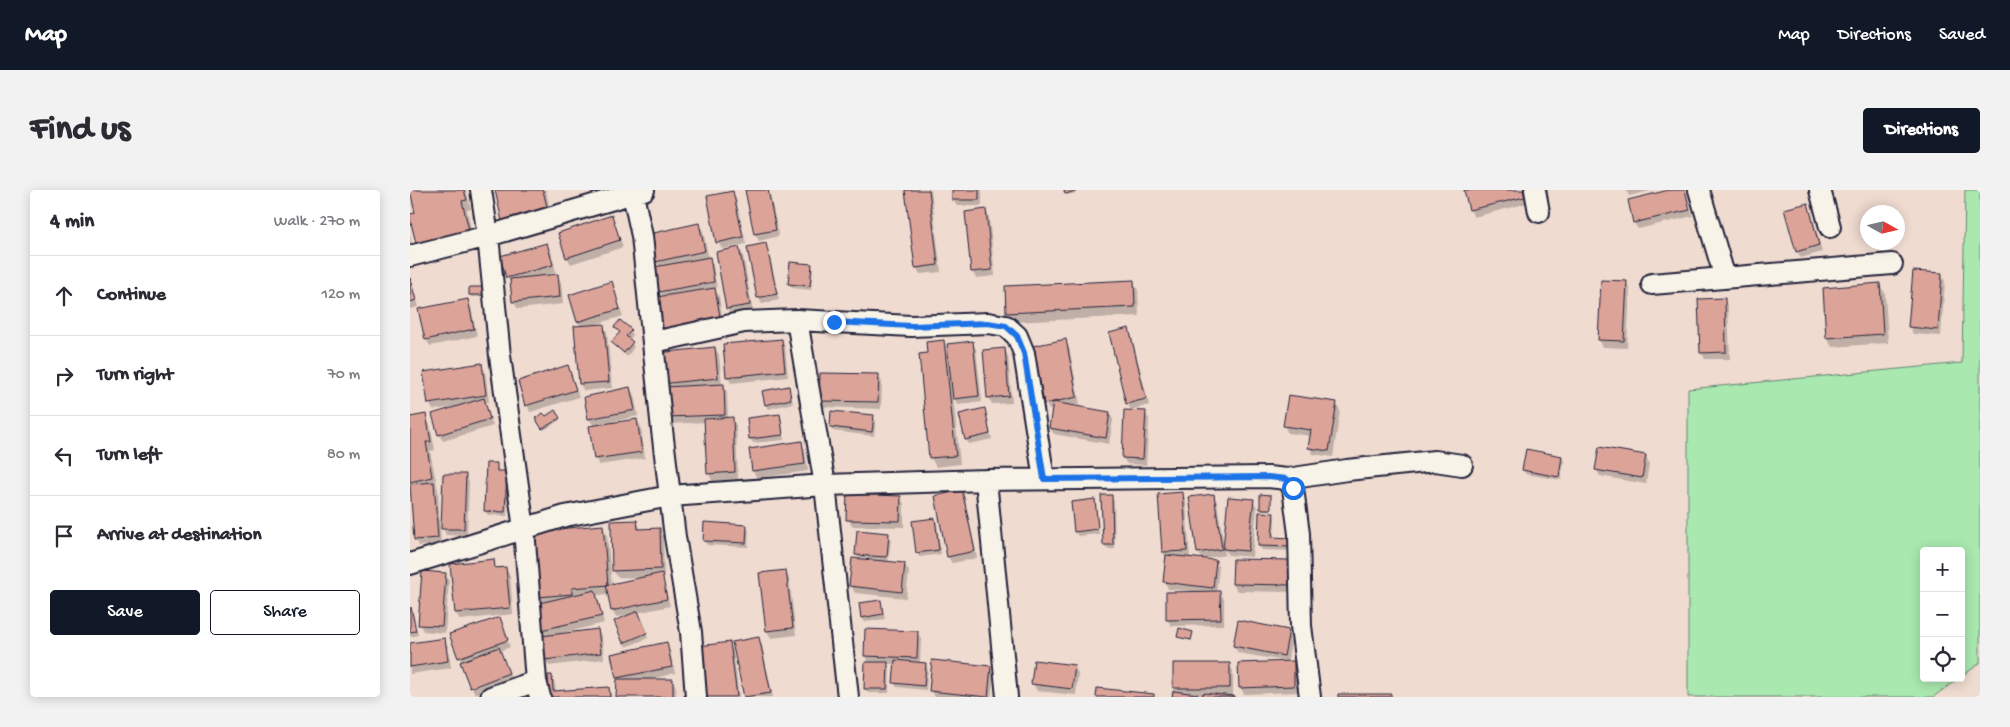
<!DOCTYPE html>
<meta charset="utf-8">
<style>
:root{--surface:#fff;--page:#f2f2f3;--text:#2b2b33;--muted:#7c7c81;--line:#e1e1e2;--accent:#111827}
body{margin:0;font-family:"Gochi Hand",sans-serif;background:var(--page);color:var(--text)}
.controls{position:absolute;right:15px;bottom:15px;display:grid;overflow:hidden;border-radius:5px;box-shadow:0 2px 12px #0003}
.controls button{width:45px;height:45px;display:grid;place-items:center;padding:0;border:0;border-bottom:1px solid var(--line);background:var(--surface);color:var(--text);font:25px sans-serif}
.compass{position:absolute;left:1450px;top:15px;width:45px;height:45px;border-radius:50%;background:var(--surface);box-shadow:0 2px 12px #0003;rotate:98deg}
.stop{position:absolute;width:15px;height:15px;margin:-11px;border:4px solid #1a73e8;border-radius:50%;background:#fff}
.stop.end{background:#1a73e8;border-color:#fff;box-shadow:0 1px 5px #0008}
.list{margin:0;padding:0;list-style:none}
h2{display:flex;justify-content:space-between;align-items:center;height:65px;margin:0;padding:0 20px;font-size:21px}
h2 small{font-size:16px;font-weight:400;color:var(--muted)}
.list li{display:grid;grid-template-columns:32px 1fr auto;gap:15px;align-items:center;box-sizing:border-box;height:80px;padding:0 20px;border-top:1px solid var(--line)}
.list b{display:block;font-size:19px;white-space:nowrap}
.list em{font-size:16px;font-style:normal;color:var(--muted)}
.actions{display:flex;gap:10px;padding:15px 20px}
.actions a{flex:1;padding:11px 0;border:1px solid var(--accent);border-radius:5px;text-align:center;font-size:18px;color:var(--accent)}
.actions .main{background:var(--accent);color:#fff}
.icon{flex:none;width:28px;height:28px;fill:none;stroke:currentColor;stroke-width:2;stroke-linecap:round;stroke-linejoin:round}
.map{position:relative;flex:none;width:1570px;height:507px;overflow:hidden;border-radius:5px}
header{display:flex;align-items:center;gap:30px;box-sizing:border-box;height:70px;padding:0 25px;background:var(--accent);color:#fff}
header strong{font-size:24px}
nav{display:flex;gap:28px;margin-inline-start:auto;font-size:18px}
.intro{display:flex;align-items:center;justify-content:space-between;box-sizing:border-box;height:120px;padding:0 30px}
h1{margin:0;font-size:35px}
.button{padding:12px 22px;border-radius:5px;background:var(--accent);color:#fff;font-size:18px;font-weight:700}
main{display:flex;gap:30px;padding:0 30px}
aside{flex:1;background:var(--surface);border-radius:5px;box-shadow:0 2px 12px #0003}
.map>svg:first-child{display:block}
.green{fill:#a9e8af;stroke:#668575}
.shadow{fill:#0003}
.building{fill:#dca399;stroke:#22223b}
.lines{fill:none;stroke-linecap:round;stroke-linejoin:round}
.minor-casing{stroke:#22223b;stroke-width:24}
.minor{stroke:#f7f3e8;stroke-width:20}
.route{stroke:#1a73e8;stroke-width:6}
</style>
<header>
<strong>Map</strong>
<nav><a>Map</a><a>Directions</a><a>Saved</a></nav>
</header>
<div class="intro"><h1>Find us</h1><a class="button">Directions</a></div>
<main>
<aside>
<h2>4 min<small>Walk · 270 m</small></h2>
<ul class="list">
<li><svg class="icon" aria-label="ahead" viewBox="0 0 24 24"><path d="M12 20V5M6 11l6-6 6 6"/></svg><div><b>Continue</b></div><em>120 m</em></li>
<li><svg class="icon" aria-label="right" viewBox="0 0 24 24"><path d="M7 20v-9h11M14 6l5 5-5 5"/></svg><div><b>Turn right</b></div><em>70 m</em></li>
<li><svg class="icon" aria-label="left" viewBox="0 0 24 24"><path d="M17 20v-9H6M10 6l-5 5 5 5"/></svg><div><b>Turn left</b></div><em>80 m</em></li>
<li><svg class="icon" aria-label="arrive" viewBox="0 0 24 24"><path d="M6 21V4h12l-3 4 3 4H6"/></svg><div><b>Arrive at destination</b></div></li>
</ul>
<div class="actions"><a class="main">Save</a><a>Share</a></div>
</aside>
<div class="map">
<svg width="1570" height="507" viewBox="0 0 1570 507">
<rect width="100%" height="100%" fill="#efdbd0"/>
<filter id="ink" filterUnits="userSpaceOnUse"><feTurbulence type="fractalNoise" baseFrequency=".02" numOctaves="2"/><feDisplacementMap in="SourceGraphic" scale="10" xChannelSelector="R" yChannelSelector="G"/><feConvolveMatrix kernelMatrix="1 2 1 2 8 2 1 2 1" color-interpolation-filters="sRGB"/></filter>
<g filter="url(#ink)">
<path class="green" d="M1555,0H1570V473L1551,487V361H1514V488H1549L1523,507H1278V199L1552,173Z"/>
<path class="shadow" d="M0,0H56L61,19L57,20L63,49L12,61L7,53L6,24Z
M87,0H136L142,30L99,40L93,31Z
M336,0H359L369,46L349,51L345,44Z
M497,0H521L531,82L510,84L506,77Z
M543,0H572V16H547L543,10Z
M656,0H666V3L657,5Z
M1055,0H1114L1118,13L1064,27L1060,20Z
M1216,0H1243L1219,6Z
M1264,0H1275L1283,26L1228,39L1224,33Z
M322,2L326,9L336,54L312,59L308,52Z
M1397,14L1401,21L1412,62L1391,68L1387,61Z
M576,21L579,27L585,86L566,88L562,81Z
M202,27L213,57L161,74L157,67Z
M289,34L293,41L299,69L303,75L307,98L304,99L309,106L314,139L253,107L249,101L250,77L246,72Z
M0,44L5,70L0,71Z
M137,54L141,61L146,82L134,85L135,87L147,85L151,92L153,114L108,119L104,112L102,94L97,87Z
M355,55L359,61L369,110L352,114L348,107Z
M329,59L333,65L343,122L321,126L317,119Z
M401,75L403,79L401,100L382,98L379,94Z
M1531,84L1535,91L1531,146L1503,144L1500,137Z
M0,89L8,117L0,119Z
M723,91L728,100L729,126L603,132L598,123Z
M201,93L213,126L183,135H193L197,142L202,198L174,201L170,194L165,138L171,137L168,131Z
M1216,93L1220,99L1217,158L1193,157L1189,150Z
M1469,94L1475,103L1478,153L1422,157L1417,148Z
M74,98L75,107H61L60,105Z
M57,110L61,117L67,146L20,156L16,149Z
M1314,110L1318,116L1320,169H1295L1291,162Z
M206,138L221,140L223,145L219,150L224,157L217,167L202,152L210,143Z
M718,140L722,147L739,215L721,220L717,213Z
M371,150L375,157L378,187L321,193L317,186Z
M655,151L659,157L670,214L659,216L700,223L703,230L699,254L644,244L640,238L643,219L639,220L635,213Z
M533,152L539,162L562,152L566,159L572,212L548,215L543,206L550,274L526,277L521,268L518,164Z
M305,158L309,165L312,195H313L317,202L318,229H322L326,235L328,289L302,291L299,284L296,232L260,234L248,164Z
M595,159L598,166L602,213L582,214L578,207Z
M71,175L75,181L79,212H75L83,236L33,251L29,245L43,217L23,220L20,214Z
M158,176L169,207L120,222L109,192Z
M468,186L472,192L471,219L414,217L410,210Z
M378,197L383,213L358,219L356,214Z
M220,198L224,205L228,226L205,231V233L227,230L231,237L235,268L189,275L185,268L184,236L179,229L175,208Z
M926,213L930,220L923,267L903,264L900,258L901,246L878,243L874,236Z
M574,219L582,249L559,254L556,250Z
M145,221L150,230L134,240L127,228L135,227Z
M735,222L739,229L736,275L717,274L713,268Z
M370,225L372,230L374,250L343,253L340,248Z
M15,226L20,235L25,260L20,261L28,300L31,355L9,356L5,349L2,301H0V229Z
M463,227L466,231L464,246L423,241L421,237Z
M391,252L395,259L398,281L347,288L343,281L340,260Z
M1236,266L1239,273L1236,294L1190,286L1186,279Z
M1151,267L1154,271L1151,290L1116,284L1113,280Z
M86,274L89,282L99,287L97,326L78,325L75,321Z
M55,285L59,292L57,346L36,345L33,338Z
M552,301L555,308L567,368L542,373L538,367Z
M772,303L776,310L780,369L805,371L809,378L806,403H810L814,409V435L761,436L757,429L781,403V401L758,399L755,392L757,369L753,362Z
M803,305L807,312L814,356L843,311L847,317L842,367L818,365L814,358L815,365L792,369L788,362Z
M693,306H701L704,311L705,359H697L694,355Z
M860,306L861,321L852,320L851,318Z
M490,307L494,314V337L442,336L438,329Z
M684,311L686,315L689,344L668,346L665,342Z
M863,324L865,328L864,349H880L883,361L852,360L849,356Z
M525,329L527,333L531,364L509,367L507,362Z
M227,331L231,340H249L253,346L254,386H252L260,416L227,423L238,448L216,457L214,453L218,425L206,427L202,421L199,404L187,405L194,433L149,444V445L188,441L192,447L194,469L139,476L135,469L136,447L132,440L126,415L133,414L129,407L124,342L192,336L197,345L202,396L235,388L207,387L204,381Z
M336,336L339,340L338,357L297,355L294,351Z
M478,344L481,348L478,373L495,375L499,381L496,408L445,403L441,396L449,370L446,364Z
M83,371L87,380L96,379L100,386L103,424L50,430L46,423Z
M824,371H880L884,402L827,401L823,394Z
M375,381L379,388L386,445L361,448L357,441L351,384Z
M35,384L39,391L35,443L13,441L10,434Z
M470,411L475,429L455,432L452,428Z
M0,419L3,423L8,445L0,447Z
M89,428L100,457L90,461L102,490L65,504L49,467Z
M456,440L507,442L511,449L510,474L516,475L518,479L516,500L487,497L484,493L486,474H477L480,478L479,503H458L455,498L459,473L455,466Z
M878,441L882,448L877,473L883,472L887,479L888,502L834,504L830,497L875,471L828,463L824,456Z
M782,443V451L768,446Z
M348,448L352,455L363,507H335L324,453Z
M34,450L38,456L41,478L0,484V455Z
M319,453L323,460L329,507H297Z
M256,454L260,461L265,483L238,490H262L266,497V507H208V488Z
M819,474L823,481V505H815V507H819H794V505H787L789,507H763L767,503L764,498Z
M664,476L668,483L666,505L627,501L623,494Z
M580,477L584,484L581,507H525L521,500Z
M141,486L145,493L146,502L198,498L202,507H141Z"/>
<path class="building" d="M0,0H54L57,10L52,11L59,40L6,53L0,29V24L5,23Z
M85,0H133L138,21L92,31Z
M335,0H358L366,40L344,44Z
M495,0H519L528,75L505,78Z
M542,0H569V10H542Z
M654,0H666V1L655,4Z
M1054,0H1113L1115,7L1059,20Z
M1259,0H1275L1280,20L1223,33L1218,10Z
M323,1L333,47L306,53L297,6Z
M1398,13L1409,55L1386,62L1374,19Z
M576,19L582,80L561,82L555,22Z
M202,25L210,50L156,68L148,43Z
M289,33L295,61L245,72L239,44Z
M137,53L143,75L96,88L90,66Z
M356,53L367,104L347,108L337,57Z
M329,57L340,115L316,119L306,62Z
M300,67L304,92L248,102L244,77Z
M380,72L402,74L400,96L378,94Z
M1503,81L1532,83L1528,140L1498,137Z
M148,84L150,107L102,112L100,89Z
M0,88L6,110L0,112Z
M724,90L725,117L596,123L595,96Z
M1191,90L1217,91L1214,151L1188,150Z
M202,91L210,119L167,132L159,105Z
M1470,93L1473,144L1416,148L1413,98Z
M59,97H75L74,105H59Z
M305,98L311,132L251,141L246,107Z
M1315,108L1316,162L1290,163L1288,109Z
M58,109L64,139L15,150L8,119Z
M210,130L222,140L216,146L223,152L214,163L201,152L210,142L204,137Z
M194,134L199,192L169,194L164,136Z
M719,138L736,209L716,214L699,143Z
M372,149L375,181L316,187L313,154Z
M656,149L667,207L634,214L623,156Z
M534,150L546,266L519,268L509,164L517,163L516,152Z
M563,151L569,206L543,209L537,154Z
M305,157L308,188L250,194L247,163Z
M595,158L599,206L577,208L573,160Z
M72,173L76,205L18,214L13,182Z
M158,175L166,200L115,216L108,191Z
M410,183L469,184L468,212L409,211Z
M314,194L315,225L255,227L253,197Z
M379,196L381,209L355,215L352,201Z
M220,197L225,220L178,229L174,207Z
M878,205L927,212L919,261L898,258L901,240L873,236Z
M74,208L80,229L28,245L22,224Z
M643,212L700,222L696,248L639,238Z
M575,218L580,244L555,250L549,224Z
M145,220L150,228L132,239L125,228L133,223L136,226Z
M714,220L736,221L733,269L712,268Z
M421,221L464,225L462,242L420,237Z
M16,224L21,252H16L22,287L0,292V227Z
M370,224L373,245L339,249L337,228Z
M323,227L325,282L297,284L294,229Z
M227,229L232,262L184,269L179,236Z
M392,251L395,274L342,281L339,259Z
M1189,257L1236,265L1232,288L1185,280Z
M1116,259L1152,266L1149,287L1112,280Z
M76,273H87V281H97L95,322L74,321Z
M33,284H56L54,339H31Z
M24,292L28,348L4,350L0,294Z
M552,300L565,361L537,367L525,306Z
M773,302L777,361L752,362L748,304Z
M437,304L491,306L490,331L436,330Z
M804,304L812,359L787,363L779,307Z
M850,304L861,305V319H850Z
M691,305H702L703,355H693Z
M818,307L844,309L838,361L813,359Z
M685,309L688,339L664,342L661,312Z
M849,322L864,323L862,347L881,348V357L848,356Z
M525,328L529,360L506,363L502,331Z
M227,330L228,339L250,338L251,379L202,381L201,331Z
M294,332L337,335L336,353L293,351Z
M193,335L198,395L162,398V404L128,407L123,341Z
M447,340L479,343L477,367L445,365Z
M756,365L806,370L803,398L753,392Z
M442,368L495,373L492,402L439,396Z
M84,369L85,378L96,377L100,418L45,423L40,374Z
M823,369L881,370V395L822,394Z
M376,380L383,438L356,441L349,383Z
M12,381L36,383L32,436L8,435Z
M252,383L257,409L201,421L196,395Z
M185,400L192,426L131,440L125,414Z
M810,401L811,429L756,430V402Z
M471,410L473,424L451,428L449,413Z
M1,417L6,441L0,442V418Z
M228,421L237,443L213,453L204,431Z
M90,427L98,450L48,468L39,444Z
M828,430L879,440L874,466L823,456Z
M769,438L783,442L781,450L767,447Z
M188,439L191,463L134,470L131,446Z
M455,439L508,441L507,468L454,466Z
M349,447L361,503L334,507L322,452Z
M35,448L38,471L0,477V453Z
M257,452L262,477L206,488L201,464Z
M320,452L327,507H296L289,456Z
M89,457L99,483L60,498L50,472Z
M485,470L516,473L514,496L483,493Z
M522,470L581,476L578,507L519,501Z
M624,470L665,475L662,499L621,494Z
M884,471V496L829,498L828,473Z
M455,472H478L477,499H454Z
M763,473H820V498H763Z
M138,485H142L143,501L199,497L200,507H139Z
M207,489H263V507H206Z
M687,498L744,504V507H686Z
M763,501L788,504V507H762Z
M793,503L824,506V507H792Z
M928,504H981V507H928Z"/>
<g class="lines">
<defs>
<path id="minor" d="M71,0L78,46L90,166L114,339L126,491L130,507
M222,0L232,46L252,240L265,347L281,442L286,507
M1125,0L1129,22
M1289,0L1315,88
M1410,0L1420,37
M0,66L78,46L234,0
M1242,94L1482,74
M387,130L415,295L438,507
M244,152L334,132L387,130L501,136L578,133L596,136L607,146L614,163L634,289
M877,289L937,280L1025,271L1052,275
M576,290L597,507
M0,374L155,326L260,306L415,295L576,290L858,287L877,289L883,298L889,344L891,436L900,507
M81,507L126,491"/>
</defs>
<use href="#minor" class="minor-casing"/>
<use href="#minor" class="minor"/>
</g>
</g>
<g class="lines" filter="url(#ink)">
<path class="route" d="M424,132L502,136L578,133L596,136L607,146L614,163L634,289L858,287L877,289L883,298"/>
</g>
</svg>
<div class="controls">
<button>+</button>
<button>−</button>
<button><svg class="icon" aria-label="locate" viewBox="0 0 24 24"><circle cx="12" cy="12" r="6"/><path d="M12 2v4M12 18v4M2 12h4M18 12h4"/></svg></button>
</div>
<svg class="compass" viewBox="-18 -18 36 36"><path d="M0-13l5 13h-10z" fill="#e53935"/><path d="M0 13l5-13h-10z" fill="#7c7c81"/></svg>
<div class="stop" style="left:883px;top:298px"></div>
<div class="stop end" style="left:424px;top:132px"></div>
</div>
</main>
